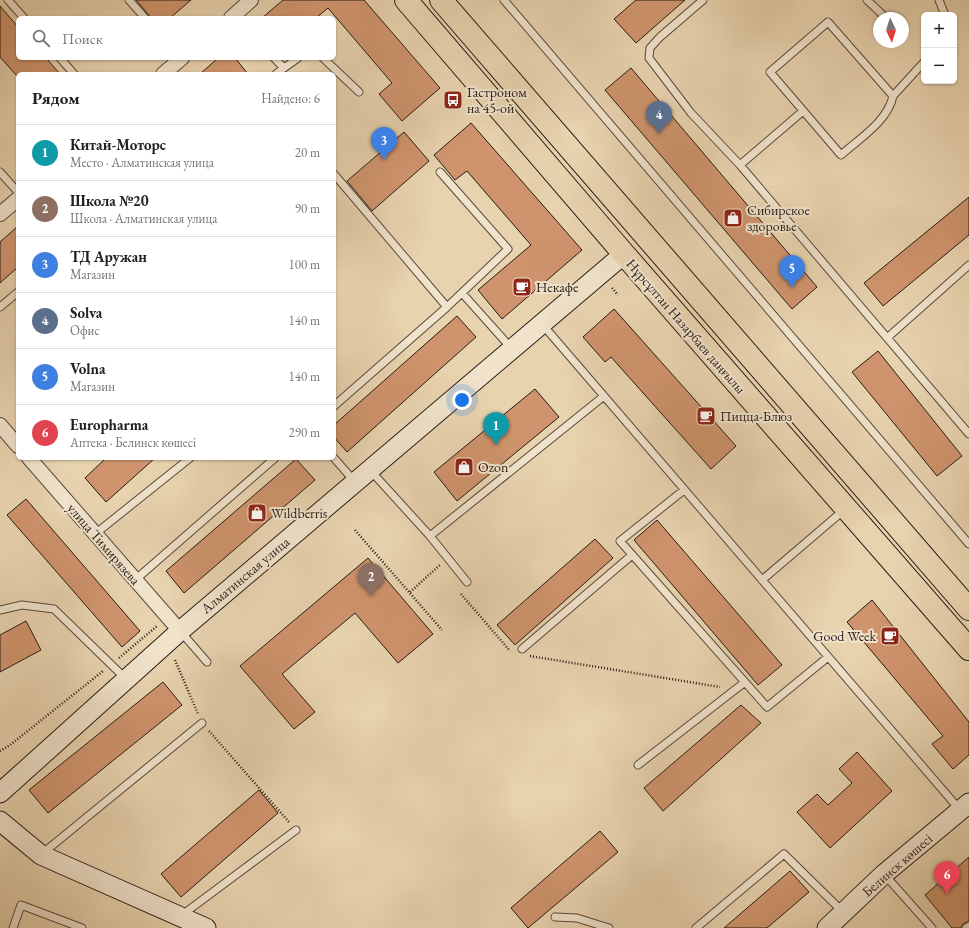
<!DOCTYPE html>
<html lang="ru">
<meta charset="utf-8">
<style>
:root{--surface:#fff;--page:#f6f6f6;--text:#222;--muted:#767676;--line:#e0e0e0;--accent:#8f2418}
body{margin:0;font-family:"EB Garamond",serif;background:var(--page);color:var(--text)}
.controls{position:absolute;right:12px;top:12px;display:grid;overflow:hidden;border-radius:6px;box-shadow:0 1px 3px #0004}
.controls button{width:36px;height:36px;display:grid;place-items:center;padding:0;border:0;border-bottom:1px solid var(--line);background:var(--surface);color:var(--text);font:20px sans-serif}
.compass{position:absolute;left:873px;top:12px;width:36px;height:36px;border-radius:50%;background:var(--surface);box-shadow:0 1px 3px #0004;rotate:176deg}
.you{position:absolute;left:462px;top:400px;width:14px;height:14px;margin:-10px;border:3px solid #fff;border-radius:50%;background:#1a73e8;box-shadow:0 0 0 6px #1a73e833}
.badge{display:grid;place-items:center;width:26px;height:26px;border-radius:50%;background:var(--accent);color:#fff;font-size:13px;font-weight:700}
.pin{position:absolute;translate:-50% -33px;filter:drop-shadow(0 1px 2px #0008)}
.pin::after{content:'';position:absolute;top:21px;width:14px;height:12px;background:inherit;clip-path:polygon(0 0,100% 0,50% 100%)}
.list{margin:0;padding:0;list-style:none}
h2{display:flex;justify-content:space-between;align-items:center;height:52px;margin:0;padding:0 16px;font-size:17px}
h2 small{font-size:13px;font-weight:400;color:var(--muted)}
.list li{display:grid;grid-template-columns:26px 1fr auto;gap:12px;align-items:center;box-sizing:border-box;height:56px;padding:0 16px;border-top:1px solid var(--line)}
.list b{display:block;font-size:15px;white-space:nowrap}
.list p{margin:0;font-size:13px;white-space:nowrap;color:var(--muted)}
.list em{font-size:13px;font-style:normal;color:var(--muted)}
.icon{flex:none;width:22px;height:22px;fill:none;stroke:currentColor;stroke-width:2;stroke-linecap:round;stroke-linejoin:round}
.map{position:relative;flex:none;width:969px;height:928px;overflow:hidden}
.search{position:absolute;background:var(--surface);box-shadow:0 1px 3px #0004;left:16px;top:16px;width:320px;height:44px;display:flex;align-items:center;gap:10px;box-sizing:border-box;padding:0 14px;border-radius:6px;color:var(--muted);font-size:15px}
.panel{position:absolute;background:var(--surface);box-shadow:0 1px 3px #0004;left:16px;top:72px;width:320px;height:388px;border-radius:6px}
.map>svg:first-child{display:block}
.building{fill:#cf946d;stroke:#281a15}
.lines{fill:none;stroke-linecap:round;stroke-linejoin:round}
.lane-casing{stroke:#58483c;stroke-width:9}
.street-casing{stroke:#58483c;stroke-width:16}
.secondary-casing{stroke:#281a15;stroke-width:21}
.primary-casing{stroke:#281a15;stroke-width:24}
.path{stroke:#281a15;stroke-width:2.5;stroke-dasharray:1 2;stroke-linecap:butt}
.lane{stroke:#f0e2cb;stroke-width:7}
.street{stroke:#f0e2cb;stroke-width:14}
.secondary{stroke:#f0e2cb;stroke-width:19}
.primary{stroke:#e8d3af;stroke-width:22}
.labels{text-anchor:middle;stroke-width:4;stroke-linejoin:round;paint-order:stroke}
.poi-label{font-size:14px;fill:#281a15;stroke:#f0e2cb;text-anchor:start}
.street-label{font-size:14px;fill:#281a15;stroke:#f0e2cb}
</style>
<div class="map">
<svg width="969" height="928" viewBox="0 0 969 928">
<rect width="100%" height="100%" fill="#e8d3af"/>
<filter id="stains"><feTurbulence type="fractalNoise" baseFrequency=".005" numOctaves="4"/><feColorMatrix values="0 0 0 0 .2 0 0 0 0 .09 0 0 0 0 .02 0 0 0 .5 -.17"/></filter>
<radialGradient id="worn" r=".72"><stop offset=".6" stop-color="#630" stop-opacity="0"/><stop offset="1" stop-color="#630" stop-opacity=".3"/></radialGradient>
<path class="building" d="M136,0H191L170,18H151Z
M283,0H364L440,88L402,121L379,94L392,83L328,8L316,18H262Z
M636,0H685L636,43L614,19Z
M0,6L18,27V58H46L60,74H18V77L0,57Z
M218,58H235L248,74H200Z
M631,68L817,287L792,309L605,90Z
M471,123L582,250L502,319L478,290L531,245L467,171L455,180L434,155Z
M404,132L429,161L372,211L347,181Z
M969,197V235L883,306L864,283Z
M18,226V267L0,283V242Z
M614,309L736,446L711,469L611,357L605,362L583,337Z
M457,316L476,337L347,452L334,437V425Z
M878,351L962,456L937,476L852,372Z
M535,389L559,417L457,501L434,472Z
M106,458H155L106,502L85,478Z
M296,459L315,480L184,593L166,571Z
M26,499L140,631L122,647L7,515Z
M657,520L782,665L758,685L634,540Z
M595,539L613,558L515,645L497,625Z
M368,558L433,634L398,663L355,613L282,674L315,712L294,729L240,666Z
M872,600L969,722V755L953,769L932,744L943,736L847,622Z
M26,621L41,650L0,672V635Z
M163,682L182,705L48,813L29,790Z
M741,705L761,723L663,811L644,788Z
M857,752L892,791L830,848L797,812L817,794L828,805L852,783L839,769Z
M259,790L278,813L181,897L161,874Z
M600,831L618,852L528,928L511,908Z
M969,857V921L963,924L961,928H952L925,895Z
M790,871L809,892L767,928H724Z"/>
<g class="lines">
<defs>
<path id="lane" d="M8,0L24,18
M129,0L145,18
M504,0L969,544
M703,0L660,37L650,48L649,58L691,113L740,165L969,434
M867,0L886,18
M939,0L945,15
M828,22L893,96C888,121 859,139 841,155L770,72Z
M60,58L74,74
M274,58L284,68L276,74
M323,58L359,92
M284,68L298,58
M893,96L924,62
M740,165L803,111
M0,172L18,192
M334,174L447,307L508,249L440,172
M462,293L512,349
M0,307L18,292
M542,324L960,810
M887,338L969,265
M334,406L447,307
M334,458L355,482
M370,470L430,536L604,396
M684,490L620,541L767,707L828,657
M95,534L190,458
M430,536L467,582
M135,580L275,458
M762,580L844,510
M0,610L22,605L54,609L126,679
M181,632L207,662
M522,649L632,555
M638,765L745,682
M43,853L202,723
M884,874L932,928
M182,915L296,830
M555,917L577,918L609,928
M13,928L21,905L82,928
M696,928L784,854L843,912
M966,928L969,926"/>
<path id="street" d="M231,18L251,0
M163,74L182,58
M0,214L18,199
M0,425L18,446
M29,458L180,631"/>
<path id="secondary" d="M0,793L180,631L624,254
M0,821L41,855L206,928
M827,928L884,874L969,803"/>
<path id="primary" d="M406,0L624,254L969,649
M441,0L969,609"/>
</defs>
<use href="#lane" class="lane-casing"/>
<use href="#street" class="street-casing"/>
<use href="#secondary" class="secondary-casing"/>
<use href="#primary" class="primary-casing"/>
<path class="path" d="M612,288L618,295
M355,530L442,630
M410,592L440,565
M461,594L510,651
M530,656L720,687
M119,658L157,626
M175,660L198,714
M209,731L289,822
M0,751L10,745L103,671"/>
<use href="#lane" class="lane"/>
<use href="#street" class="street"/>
<use href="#secondary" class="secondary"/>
<use href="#primary" class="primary"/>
</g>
<defs>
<symbol id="bus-square" viewBox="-11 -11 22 22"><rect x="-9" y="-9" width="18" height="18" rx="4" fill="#8f2418" stroke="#f0e2cb"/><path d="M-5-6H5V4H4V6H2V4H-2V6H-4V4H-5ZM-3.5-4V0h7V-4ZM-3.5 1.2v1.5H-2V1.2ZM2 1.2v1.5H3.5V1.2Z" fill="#fff"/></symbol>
<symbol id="shop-square" viewBox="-11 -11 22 22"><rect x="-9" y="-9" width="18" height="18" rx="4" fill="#8f2418" stroke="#f0e2cb"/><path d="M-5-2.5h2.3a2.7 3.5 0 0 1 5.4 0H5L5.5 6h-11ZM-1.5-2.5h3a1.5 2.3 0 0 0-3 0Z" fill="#fff"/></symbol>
<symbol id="cafe-square" viewBox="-11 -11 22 22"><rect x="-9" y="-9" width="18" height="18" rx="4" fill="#8f2418" stroke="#f0e2cb"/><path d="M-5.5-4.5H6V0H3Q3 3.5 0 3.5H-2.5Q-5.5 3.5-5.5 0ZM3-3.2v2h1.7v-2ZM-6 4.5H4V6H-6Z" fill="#fff"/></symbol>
</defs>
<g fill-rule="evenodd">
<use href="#bus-square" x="442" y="89" width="22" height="22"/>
<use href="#shop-square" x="722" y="207" width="22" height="22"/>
<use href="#cafe-square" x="511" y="276" width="22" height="22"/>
<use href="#cafe-square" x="695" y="405" width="22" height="22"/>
<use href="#shop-square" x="453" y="456" width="22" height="22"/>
<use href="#shop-square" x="246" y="502" width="22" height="22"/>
<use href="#cafe-square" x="879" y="625" width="22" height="22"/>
</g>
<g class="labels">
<g class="poi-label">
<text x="467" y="97">Гастроном<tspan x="467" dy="16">на 45-ой</tspan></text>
<text x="747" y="215">Сибирское<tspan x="747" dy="16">здоровье</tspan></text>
<text x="536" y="292">Некафе</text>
<text x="720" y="421">Пицца-Блюз</text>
<text x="478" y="472">Ozon</text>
<text x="271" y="518">Wildberris</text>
<text x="876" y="641" text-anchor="end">Good Week</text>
</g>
<g class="street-label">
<text transform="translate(686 326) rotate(49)" y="5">Нұрсұлтан Назарбаев даңғылы</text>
<text transform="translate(104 544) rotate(49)" y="5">улица Тимирязева</text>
<text transform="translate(245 575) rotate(-40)" y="5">Алматинская улица</text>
<text transform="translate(897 865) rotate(-41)" y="5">Белинск көшесі</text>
</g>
</g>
<rect width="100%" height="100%" filter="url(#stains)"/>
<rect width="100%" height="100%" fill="url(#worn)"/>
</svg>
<div class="controls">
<button>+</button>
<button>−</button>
</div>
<svg class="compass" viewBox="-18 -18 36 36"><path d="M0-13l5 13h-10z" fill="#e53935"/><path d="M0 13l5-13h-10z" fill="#767676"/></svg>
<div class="you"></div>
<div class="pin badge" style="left:496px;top:445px;background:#0f9aa8">1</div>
<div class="pin badge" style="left:371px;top:596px;background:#8d6e63">2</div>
<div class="pin badge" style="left:384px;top:160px;background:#3f7fe0">3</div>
<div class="pin badge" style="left:659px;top:134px;background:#5c6f8a">4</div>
<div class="pin badge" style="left:792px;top:288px;background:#3f7fe0">5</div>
<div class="pin badge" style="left:947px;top:894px;background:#e0444e">6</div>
<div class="search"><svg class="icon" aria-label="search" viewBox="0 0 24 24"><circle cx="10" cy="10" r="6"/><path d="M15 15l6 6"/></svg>Поиск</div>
<section class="panel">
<h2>Рядом<small>Найдено: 6</small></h2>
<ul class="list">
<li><span class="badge" style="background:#0f9aa8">1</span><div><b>Китай-Моторс</b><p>Место · Алматинская улица</p></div><em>20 m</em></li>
<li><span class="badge" style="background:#8d6e63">2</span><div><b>Школа №20</b><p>Школа · Алматинская улица</p></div><em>90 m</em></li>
<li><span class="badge" style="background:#3f7fe0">3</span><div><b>ТД Аружан</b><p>Магазин</p></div><em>100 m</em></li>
<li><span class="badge" style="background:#5c6f8a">4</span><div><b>Solva</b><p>Офис</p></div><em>140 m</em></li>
<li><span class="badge" style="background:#3f7fe0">5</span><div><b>Volna</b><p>Магазин</p></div><em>140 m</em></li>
<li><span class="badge" style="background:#e0444e">6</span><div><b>Europharma</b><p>Аптека · Белинск көшесі</p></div><em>290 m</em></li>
</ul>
</section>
</div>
